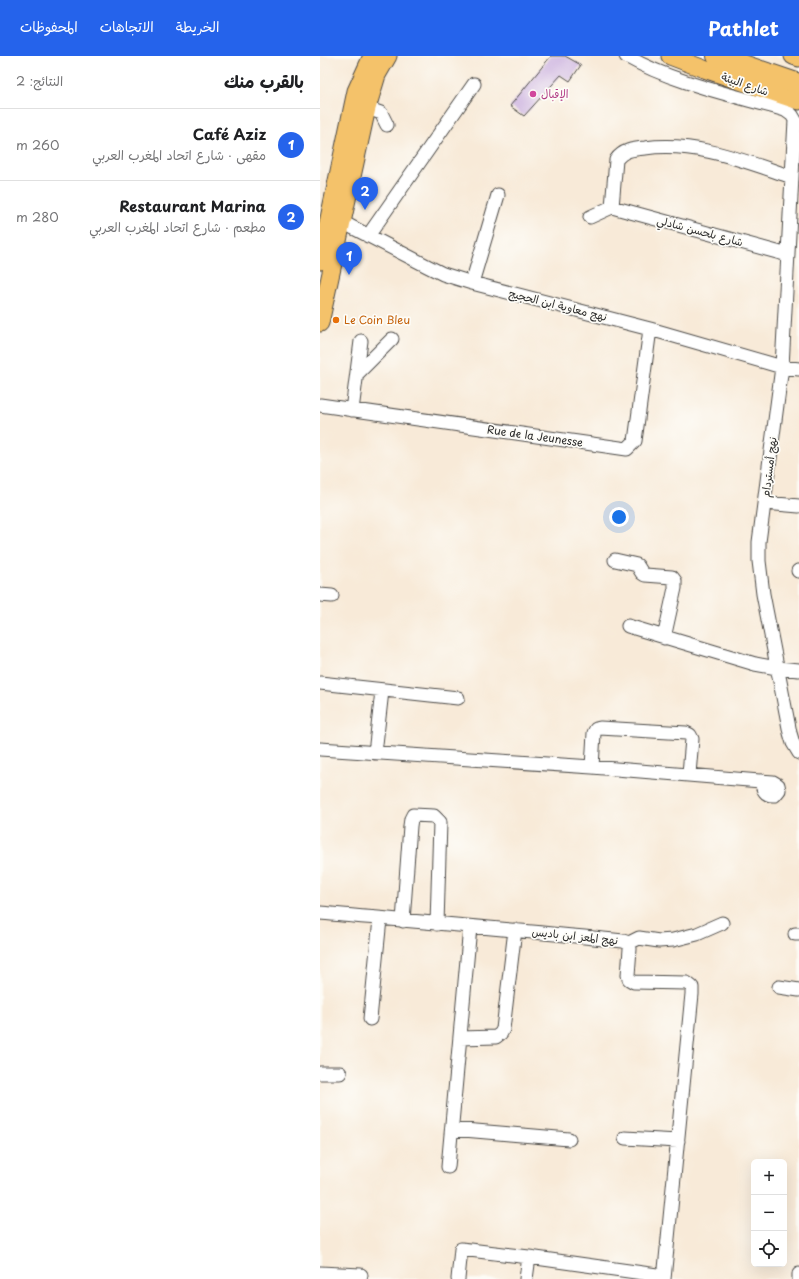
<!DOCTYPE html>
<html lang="ar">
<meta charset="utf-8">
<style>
:root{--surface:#fff;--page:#f2f2f2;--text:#202124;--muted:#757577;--line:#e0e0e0;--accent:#2563eb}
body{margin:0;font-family:"Playpen Sans","Playpen Sans Arabic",sans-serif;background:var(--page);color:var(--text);direction:rtl}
.controls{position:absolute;right:12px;bottom:12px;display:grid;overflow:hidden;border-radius:6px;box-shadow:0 4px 16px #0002}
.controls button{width:36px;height:36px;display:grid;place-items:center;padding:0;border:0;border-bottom:1px solid var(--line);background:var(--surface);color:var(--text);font:20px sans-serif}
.you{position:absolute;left:299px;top:461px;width:14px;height:14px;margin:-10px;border:3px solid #fff;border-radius:50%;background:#1a73e8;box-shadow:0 0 0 6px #1a73e833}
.badge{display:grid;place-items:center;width:26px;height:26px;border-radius:50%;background:var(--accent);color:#fff;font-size:13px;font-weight:700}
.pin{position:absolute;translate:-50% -33px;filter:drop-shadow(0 1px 2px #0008)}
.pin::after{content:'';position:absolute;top:21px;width:14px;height:12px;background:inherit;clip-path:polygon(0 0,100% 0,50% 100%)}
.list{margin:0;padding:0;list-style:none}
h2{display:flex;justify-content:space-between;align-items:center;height:52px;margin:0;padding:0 16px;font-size:17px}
h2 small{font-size:13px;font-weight:400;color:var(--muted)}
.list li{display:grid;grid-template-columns:26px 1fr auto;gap:12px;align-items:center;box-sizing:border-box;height:72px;padding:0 16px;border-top:1px solid var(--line)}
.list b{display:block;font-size:15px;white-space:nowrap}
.list p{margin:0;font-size:13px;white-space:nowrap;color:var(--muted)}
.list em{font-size:13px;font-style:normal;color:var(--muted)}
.icon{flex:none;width:22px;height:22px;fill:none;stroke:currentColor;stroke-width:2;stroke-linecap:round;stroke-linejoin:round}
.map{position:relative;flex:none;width:479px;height:1223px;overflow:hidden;direction:ltr}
header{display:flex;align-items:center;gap:24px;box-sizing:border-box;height:56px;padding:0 20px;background:var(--accent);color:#fff}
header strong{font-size:19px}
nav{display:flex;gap:22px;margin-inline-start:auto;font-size:14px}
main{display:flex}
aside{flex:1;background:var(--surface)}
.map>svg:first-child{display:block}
.building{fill:#c9aede}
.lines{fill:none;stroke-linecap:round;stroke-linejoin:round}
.minor-casing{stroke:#4a4845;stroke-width:15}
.major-casing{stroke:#4a4845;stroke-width:19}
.highway-casing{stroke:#4a4845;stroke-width:22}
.minor{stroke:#fff;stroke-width:13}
.major{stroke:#f4c26a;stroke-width:17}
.highway{stroke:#f4c26a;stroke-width:20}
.hotel-dot{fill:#d1479c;stroke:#fdfcf7;stroke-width:1.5}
.food-dot{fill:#e8710a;stroke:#fdfcf7;stroke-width:1.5}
.labels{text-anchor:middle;stroke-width:3.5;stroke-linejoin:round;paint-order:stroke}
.street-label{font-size:11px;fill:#2b2b2b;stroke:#fdfcf7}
.hotel-label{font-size:11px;fill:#b23c85;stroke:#fdfcf7;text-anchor:start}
.food-label{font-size:11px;fill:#c56008;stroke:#fdfcf7;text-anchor:start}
</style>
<header>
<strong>Pathlet</strong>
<nav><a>الخريطة</a><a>الاتجاهات</a><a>المحفوظات</a></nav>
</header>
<main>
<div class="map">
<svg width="479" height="1223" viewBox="0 0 479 1223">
<rect width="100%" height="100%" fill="#fdfcf7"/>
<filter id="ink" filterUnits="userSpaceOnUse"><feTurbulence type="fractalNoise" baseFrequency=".025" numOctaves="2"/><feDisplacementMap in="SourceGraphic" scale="8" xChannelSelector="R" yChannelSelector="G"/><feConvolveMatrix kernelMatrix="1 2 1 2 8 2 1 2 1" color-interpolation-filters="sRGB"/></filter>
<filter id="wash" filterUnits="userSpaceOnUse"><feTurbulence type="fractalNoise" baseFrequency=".012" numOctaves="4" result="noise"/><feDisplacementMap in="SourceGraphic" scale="16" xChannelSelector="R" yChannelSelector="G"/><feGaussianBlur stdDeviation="0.9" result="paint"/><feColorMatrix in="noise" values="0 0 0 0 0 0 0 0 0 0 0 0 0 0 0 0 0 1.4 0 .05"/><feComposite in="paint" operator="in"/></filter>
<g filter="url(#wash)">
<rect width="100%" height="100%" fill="#f8ead8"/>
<g id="blocks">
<path class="building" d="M231,0H245L261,9L250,25L241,19L204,60L190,50Z"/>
</g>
</g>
<g filter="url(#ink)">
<use href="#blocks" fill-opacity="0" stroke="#4a4845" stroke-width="1"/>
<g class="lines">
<defs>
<path id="minor" d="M306,0C353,27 413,39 465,54L472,59L475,64L462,311L439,486V505L443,538L470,677L473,687L479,697
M47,52L61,57L67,69
M292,151L296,104C303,94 313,93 325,92C376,85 424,105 472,121
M270,161L292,151L468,199
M22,166L109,211L123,218L152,227L330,273L462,311L479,313
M48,180L154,28
M152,227L178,139
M37,318L72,283
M0,349L307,393L315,385L330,273
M32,354L41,285
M445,447L479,450
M295,504L317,509L322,517L325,519L352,521L355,525V532L344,582
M478,515H479
M0,539L12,540
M308,570L435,608L457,612L479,614
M0,627L138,642
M0,693L272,711L453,726L458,729L459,734L455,739C445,740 443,734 441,725
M55,697L62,635
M272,711L274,677L276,673L280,672L366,677L370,679L372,683L369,718
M0,857C101,866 202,874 303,885L309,887L310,893L308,919L309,923L314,926L367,927L372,931V938L344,1223
M83,865L90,770L91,763L93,759L114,760L120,766L117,868
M475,878H479
M309,887L319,882L339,885L353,884L377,878L402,867
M459,931L479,934
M50,963L60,863
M140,982L176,981L181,977L183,973L195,874
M0,1017H20
M132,1073L249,1083
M305,1082L358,1085
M128,1111L150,871
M0,1217L41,1219
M138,1223L141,1193L209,1201L344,1220
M206,1223L209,1201
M479,1223V1218"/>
<path id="major" d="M350,0L384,13L479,45
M473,0L479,2
M0,205L36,35L52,0
M0,267L47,52L57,19L68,0"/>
<path id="highway" d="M397,0L479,28"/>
</defs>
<use href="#minor" class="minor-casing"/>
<use href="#major" class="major-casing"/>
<use href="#highway" class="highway-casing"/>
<use href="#minor" class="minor"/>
<use href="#major" class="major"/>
<use href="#highway" class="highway"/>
</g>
</g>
<circle class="hotel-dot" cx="213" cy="38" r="4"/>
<circle class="food-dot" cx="16" cy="264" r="4"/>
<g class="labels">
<g class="street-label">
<text transform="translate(425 28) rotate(19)" y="4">شارع البيئة</text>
<text transform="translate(380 175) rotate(15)" y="4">شارع بلحسن شادلي</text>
<text transform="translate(238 249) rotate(14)" y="4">نهج معاوية ابن الحجيج</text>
<text transform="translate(215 380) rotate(8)" y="4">Rue de la Jeunesse</text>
<text transform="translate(449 411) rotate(-83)" y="4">نهج أمستردام</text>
<text transform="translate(255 880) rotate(6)" y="4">نهج المعز ابن باديس</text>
</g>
<g class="hotel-label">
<text x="221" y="42">الإقبال</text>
</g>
<g class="food-label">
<text x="24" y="268">Le Coin Bleu</text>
</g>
</g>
</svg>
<div class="controls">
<button>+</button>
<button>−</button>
<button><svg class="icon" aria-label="locate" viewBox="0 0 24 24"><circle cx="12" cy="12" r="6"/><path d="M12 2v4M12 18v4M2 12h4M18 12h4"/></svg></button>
</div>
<div class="you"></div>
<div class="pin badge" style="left:29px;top:219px">1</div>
<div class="pin badge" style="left:45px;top:154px">2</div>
</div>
<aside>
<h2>بالقرب منك<small>النتائج: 2</small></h2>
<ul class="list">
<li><span class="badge">1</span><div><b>Café Aziz</b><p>مقهى · شارع اتحاد المغرب العربي</p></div><em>260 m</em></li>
<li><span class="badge">2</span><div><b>Restaurant Marina</b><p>مطعم · شارع اتحاد المغرب العربي</p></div><em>280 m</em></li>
</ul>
</aside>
</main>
